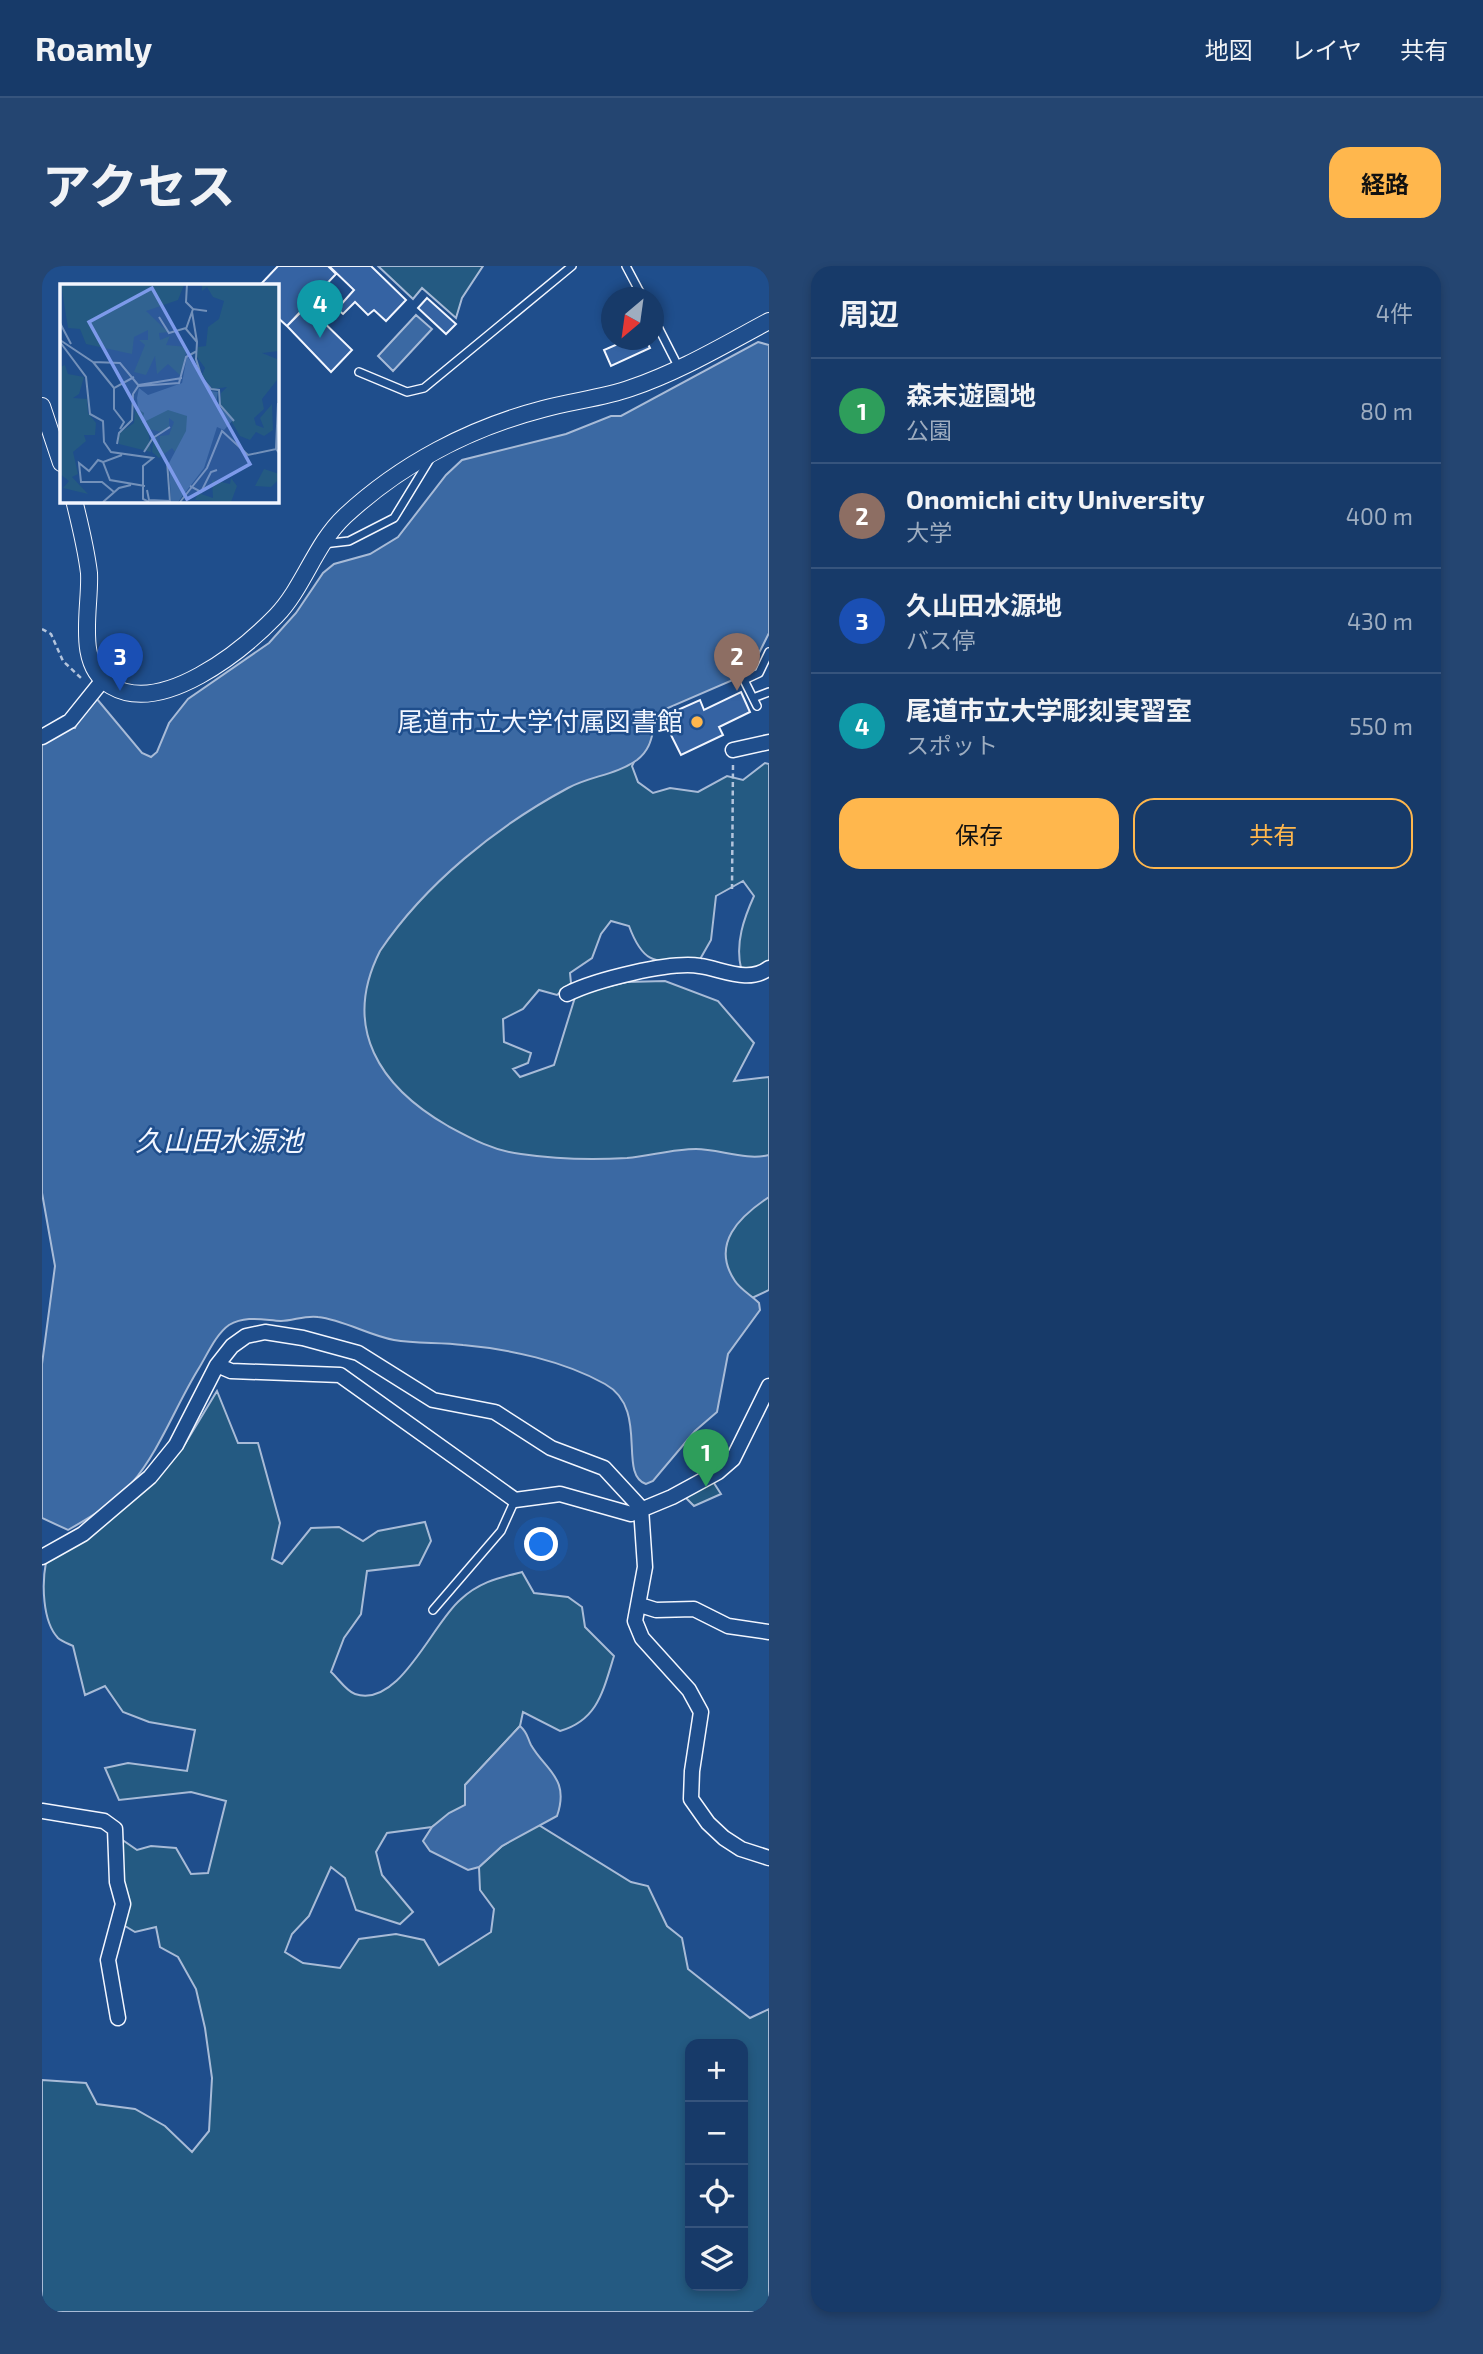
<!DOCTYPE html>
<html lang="ja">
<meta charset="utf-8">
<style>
:root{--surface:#173a69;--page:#244571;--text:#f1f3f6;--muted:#9eadc0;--line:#36547d;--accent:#ffb74d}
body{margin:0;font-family:"Exo 2","Noto Sans JP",sans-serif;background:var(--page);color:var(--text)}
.controls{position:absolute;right:21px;bottom:21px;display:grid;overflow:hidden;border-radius:14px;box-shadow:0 4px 10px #0003}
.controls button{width:63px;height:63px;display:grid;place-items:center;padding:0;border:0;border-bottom:2px solid var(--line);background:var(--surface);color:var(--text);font:35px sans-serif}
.compass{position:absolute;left:559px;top:21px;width:63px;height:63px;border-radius:50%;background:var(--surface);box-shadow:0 4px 10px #0003;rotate:209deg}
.you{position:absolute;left:500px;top:1279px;width:24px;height:24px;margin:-18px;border:5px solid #fff;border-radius:50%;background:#1a73e8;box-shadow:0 0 0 10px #1a73e833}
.badge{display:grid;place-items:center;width:46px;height:46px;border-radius:50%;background:var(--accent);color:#fff;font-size:23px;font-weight:700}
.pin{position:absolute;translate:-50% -58px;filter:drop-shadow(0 2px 4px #0008)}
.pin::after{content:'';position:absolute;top:37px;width:24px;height:21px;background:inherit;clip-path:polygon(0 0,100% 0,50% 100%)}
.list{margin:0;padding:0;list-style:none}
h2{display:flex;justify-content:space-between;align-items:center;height:91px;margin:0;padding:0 28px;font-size:30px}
h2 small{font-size:23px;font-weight:400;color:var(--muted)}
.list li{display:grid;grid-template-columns:46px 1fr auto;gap:21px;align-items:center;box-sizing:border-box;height:105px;padding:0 28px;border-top:2px solid var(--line)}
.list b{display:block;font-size:26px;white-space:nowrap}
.list p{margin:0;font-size:23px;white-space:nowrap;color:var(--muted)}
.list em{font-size:23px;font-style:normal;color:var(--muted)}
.actions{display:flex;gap:14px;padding:21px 28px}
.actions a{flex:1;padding:16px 0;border:2px solid var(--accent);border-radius:21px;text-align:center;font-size:24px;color:var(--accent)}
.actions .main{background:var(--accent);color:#111}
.icon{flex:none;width:38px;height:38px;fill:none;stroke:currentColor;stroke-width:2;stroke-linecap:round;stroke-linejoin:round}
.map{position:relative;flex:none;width:727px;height:2046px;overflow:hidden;border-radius:21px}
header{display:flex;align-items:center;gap:42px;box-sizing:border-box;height:98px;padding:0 35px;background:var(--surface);border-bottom:2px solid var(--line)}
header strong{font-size:33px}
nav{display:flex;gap:38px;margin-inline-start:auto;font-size:24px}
.intro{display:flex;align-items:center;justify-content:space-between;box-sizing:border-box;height:168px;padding:0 42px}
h1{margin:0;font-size:49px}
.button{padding:18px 32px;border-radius:21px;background:var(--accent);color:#111;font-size:24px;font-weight:700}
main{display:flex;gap:42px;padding:0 42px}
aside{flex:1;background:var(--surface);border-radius:21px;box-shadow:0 4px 10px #0003}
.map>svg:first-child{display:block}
.green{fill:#245a82;stroke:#a8bbd7;stroke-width:2;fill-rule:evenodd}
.water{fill:#3b69a3;stroke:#a8bbd7;stroke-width:2}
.building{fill:#3563a3;stroke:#f2f6ff;stroke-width:2}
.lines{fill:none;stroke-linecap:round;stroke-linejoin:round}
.service-casing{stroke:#f2f6ff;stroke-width:10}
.minor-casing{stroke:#f2f6ff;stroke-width:17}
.tertiary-casing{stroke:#f2f6ff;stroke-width:18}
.path{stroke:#b3c4dc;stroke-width:2.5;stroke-dasharray:5 3.5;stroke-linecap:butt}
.service{stroke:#1f4e8c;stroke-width:7}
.minor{stroke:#1f4e8c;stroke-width:14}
.tertiary{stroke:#1f4e8c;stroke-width:16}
.poi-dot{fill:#ffb74d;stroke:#1f4e8c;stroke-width:2.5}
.labels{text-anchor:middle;stroke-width:5;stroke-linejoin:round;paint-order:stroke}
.poi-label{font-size:26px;fill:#f2f6ff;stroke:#1f4e8c;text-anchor:end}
.water-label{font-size:28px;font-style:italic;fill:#f2f6ff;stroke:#1f4e8c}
.inset-road{fill:none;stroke:#7391ba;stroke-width:2}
.view{fill:#7d9aea;fill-opacity:0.15;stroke:#7d9aea;stroke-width:3.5}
.inset-edge{fill:none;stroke:#f2f6ff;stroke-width:3.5}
</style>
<header>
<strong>Roamly</strong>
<nav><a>地図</a><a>レイヤ</a><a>共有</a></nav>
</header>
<div class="intro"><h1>アクセス</h1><a class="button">経路</a></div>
<main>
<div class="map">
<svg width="727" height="2046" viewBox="0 0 727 2046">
<rect width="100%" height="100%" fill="#1f4e8c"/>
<path class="green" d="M336,0H441L420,32L414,52L380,22L371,33Z
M602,476L590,500L596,516L611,527L628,522L656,526L685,510L701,514L723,497L727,498V701L716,708L699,702C693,677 702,652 712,630L701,615L674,630L669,674L657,695C616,695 603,703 587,660L569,655L559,668L550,692L528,707L529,717L515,729L497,724L481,743L461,753L462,776L489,787L486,797L471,803L478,811L512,799L534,728L585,716L623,715L676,735L712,777L692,815L727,811V1024L710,1032L676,1005L711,891L473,898L332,824L309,714L399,586Z
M175,1125L196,1177H216L238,1257L230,1293L240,1298L269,1262L297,1261L321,1275L336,1265L383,1256L389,1275L377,1299L325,1305L319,1348L302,1372L289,1406C296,1412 304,1425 313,1428C357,1443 390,1358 418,1334C437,1316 456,1312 480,1306L492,1327L526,1331L540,1341L543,1361L572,1390C561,1425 556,1454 518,1465L481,1446L478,1460L423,1519V1539L390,1561L345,1567L334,1586L340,1609L371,1646L358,1658L314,1644L303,1612L289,1601L267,1650L250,1668L243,1686L261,1697L298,1702L317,1673L354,1668L382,1674L397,1699L449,1666L452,1643L438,1624L437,1601L460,1580L495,1558L589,1616L606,1620L625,1660L640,1672L646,1703L708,1752L727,1743V2046H0V1814L44,1817L55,1838L93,1843L123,1860L150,1886L167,1865L170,1812L163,1762L154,1723L136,1691L118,1681L114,1661L93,1666L83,1660L79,1573L95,1584L109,1580L134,1582L149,1608L166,1607L184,1535L149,1526L77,1534L63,1502L86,1497L145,1505L153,1464L107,1456L81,1446L63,1420L43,1429L31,1380C27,1378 19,1375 16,1372C0,1355 0,1317 4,1296L113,1215L143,1178ZM648,1778H701V2020H648Z
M670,1214L679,1228L652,1240L640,1228Z"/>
<path class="water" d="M374,49L390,63L351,105L336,90Z
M716,76L727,79V367L707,407L621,444C607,456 616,478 595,494C574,509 548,510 526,522C455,560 383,618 338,685C299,762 338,821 406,860C430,873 452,885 479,888C513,893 551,894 585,892C608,890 631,883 654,883C677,883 704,895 727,889V931C698,950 668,978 693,1015C698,1023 710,1030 717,1037L718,1044L686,1088L675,1146L653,1165L611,1215L604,1218C575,1208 608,1143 563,1118C522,1095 467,1083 421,1079C398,1076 374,1078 352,1074C326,1069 302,1054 276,1051C263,1049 251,1055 239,1055C221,1054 204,1049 187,1059C174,1068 165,1089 157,1102C134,1139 118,1184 90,1217C75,1236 47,1252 26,1264L0,1252V1098L13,1000L0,927V474L26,462H33L37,452L55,433L100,487L109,491L115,486L127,457L146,433L227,377L254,347L281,307L292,298L328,288L356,271L404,209L420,194L524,168L569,150H579Z
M478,1460C486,1467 485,1471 489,1479C504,1505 528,1512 515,1550L460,1580L437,1601L426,1604L388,1585L381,1575L390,1561L407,1547L423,1539V1519Z"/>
<path class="building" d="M236,0H286L294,8L245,60L234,50V19H218Z
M287,0H329L364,34L344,55L332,44L326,49L313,36L301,48L295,43L312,24Z
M385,32L414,58L404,68L376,42Z
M265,40L310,84L289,106L245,60Z
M585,74H604L608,82L569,100L562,84Z
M699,426L708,446L677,461L681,469L639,489L620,451L658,434L662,444Z"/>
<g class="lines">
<defs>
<path id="service" d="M584,0L601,32
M612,53L637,102
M317,106L365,126L382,122L530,0
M281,278L307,275L352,252L388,193
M711,432L727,426
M715,440L702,414L717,407L727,386
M391,1344L459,1265L473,1234"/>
<path id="minor" d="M0,471L28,455L61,414
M691,484L727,476
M525,728C553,714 628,695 658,700C680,703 707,718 727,702
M175,1099L189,1105L298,1109L473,1234L518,1228L589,1248L630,1231L676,1206L691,1193L727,1120
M0,1291L41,1268L108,1211L134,1179L175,1099L190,1080L204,1070L223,1066L261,1072L316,1087L391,1134L453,1146L509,1182L562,1202L599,1242L603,1301L593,1355L600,1372L647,1424L659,1446L650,1505L649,1533L666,1557L682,1572L699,1583L727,1592
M598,1339L614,1344L652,1343L686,1360L727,1366
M0,1545L62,1555L73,1563L75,1616L81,1638L66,1694L76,1752"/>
<path id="tertiary" d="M0,140L19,197
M32,234C38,258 44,282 47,307C49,342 32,399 69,420C120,450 200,385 234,350C262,321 273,278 303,250C359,198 428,162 501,143C530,135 561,132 589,122C637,106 682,79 727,55"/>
</defs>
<use href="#service" class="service-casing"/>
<use href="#minor" class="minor-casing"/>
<use href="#tertiary" class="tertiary-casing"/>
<path class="path" d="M0,363L9,368L21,395L40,413
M690,623L691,498"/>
<use href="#service" class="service"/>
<use href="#minor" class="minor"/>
<use href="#tertiary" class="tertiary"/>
</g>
<circle class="poi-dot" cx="655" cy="456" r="7"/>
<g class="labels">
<g class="poi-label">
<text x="641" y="465">尾道市立大学付属図書館</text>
</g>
<g class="water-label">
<text x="177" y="885">久山田水源池</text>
</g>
</g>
<g transform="translate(18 18)">
<rect width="219" height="219" fill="#1f4e8c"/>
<path d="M1,0L124,1L118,16L86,27L108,48L99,49L100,56L110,52L106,61L127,63L121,92L108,80L97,90L95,72L86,91L74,88L85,61L79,56H88V46L74,53L72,70L26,60L20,45L8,44ZM142,0H219V67L202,69L217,75V96L202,115L204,125L194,134L196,141L204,144L200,134L212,120L213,146L204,152L196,148L190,156L180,152L161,120V109L167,103L153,105L142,91L145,84L137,73L138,63L146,62L148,43L159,35L164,17L153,13L147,3L142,7ZM0,74V83L5,81L8,90L24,93L19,110L13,114L27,115L28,129L36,139L35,151H24L26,157L13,168L18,190L12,193L28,210L3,204L9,197L0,190ZM75,123L76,129L78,124L93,131L112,124L128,131L127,149L115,168L112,164L99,174L92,168L93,156L96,153L100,161V152L109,151L114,138L109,134V143L102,148L88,145L91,168L59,160L58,150L74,139ZM204,185L219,190V205L217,197L211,203L195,202ZM171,194L177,202L171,218L135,216L138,209L153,214L152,196L170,200Z" fill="#245a82"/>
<path d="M127,72L151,107L158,108L156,120L173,136L164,146L157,143L144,184L118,218H111L109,179L126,147L127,132L108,126L82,139L84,129L78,125L77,114L79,104L88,111L122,99Z" fill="#3b69a3"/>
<path class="inset-road" d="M127,0L126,18L133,25M147,27L133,25L126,45L137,58L136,75L142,94L151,105L159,106L160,121L174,137M132,28L137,58M99,33L109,49L126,44M0,39L11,60M0,56L33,78L60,79L79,102M0,58L26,93L30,130L43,137L44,158L51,168L93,174L83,182V215L89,218M33,78L54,104M79,102L119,99L126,73L137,67M60,145L64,138L54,125V104L74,93M57,160L59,149L72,136L73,110L79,101L122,94M216,165L218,119M84,168L93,154L110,143M62,171L43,178L50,196L85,202M107,177L110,218M43,178L38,176L29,187L19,179L21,198H42L54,208M130,202L141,208L151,188L157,186M87,206L89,216L110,217M43,218L59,204L71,201M120,218L147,184L162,147L188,171L216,165L219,169"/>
<path class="view" d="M92,4L190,180L127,215L29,38Z"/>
<rect width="219" height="219" class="inset-edge"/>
</g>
</svg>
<div class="controls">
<button>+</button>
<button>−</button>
<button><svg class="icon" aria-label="locate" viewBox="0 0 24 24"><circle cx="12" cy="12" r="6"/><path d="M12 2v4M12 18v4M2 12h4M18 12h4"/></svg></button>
<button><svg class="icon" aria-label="layers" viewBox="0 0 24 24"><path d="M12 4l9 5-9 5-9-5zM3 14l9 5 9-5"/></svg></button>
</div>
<svg class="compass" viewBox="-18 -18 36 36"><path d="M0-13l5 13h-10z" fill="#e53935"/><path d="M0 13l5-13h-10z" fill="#9eadc0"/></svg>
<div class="you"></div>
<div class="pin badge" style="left:664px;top:1221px;background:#2e9e5b">1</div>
<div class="pin badge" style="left:695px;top:425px;background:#8d6e63">2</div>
<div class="pin badge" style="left:78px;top:425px;background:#1a4fb4">3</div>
<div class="pin badge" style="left:278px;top:72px;background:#0f9aa8">4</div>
</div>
<aside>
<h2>周辺<small>4件</small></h2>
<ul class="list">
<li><span class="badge" style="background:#2e9e5b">1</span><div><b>森末遊園地</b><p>公園</p></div><em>80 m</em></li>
<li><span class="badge" style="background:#8d6e63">2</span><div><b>Onomichi city University</b><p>大学</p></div><em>400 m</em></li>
<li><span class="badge" style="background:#1a4fb4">3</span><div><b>久山田水源地</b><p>バス停</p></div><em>430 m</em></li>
<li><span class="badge" style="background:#0f9aa8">4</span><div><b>尾道市立大学彫刻実習室</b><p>スポット</p></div><em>550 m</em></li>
</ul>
<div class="actions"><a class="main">保存</a><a>共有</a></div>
</aside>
</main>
